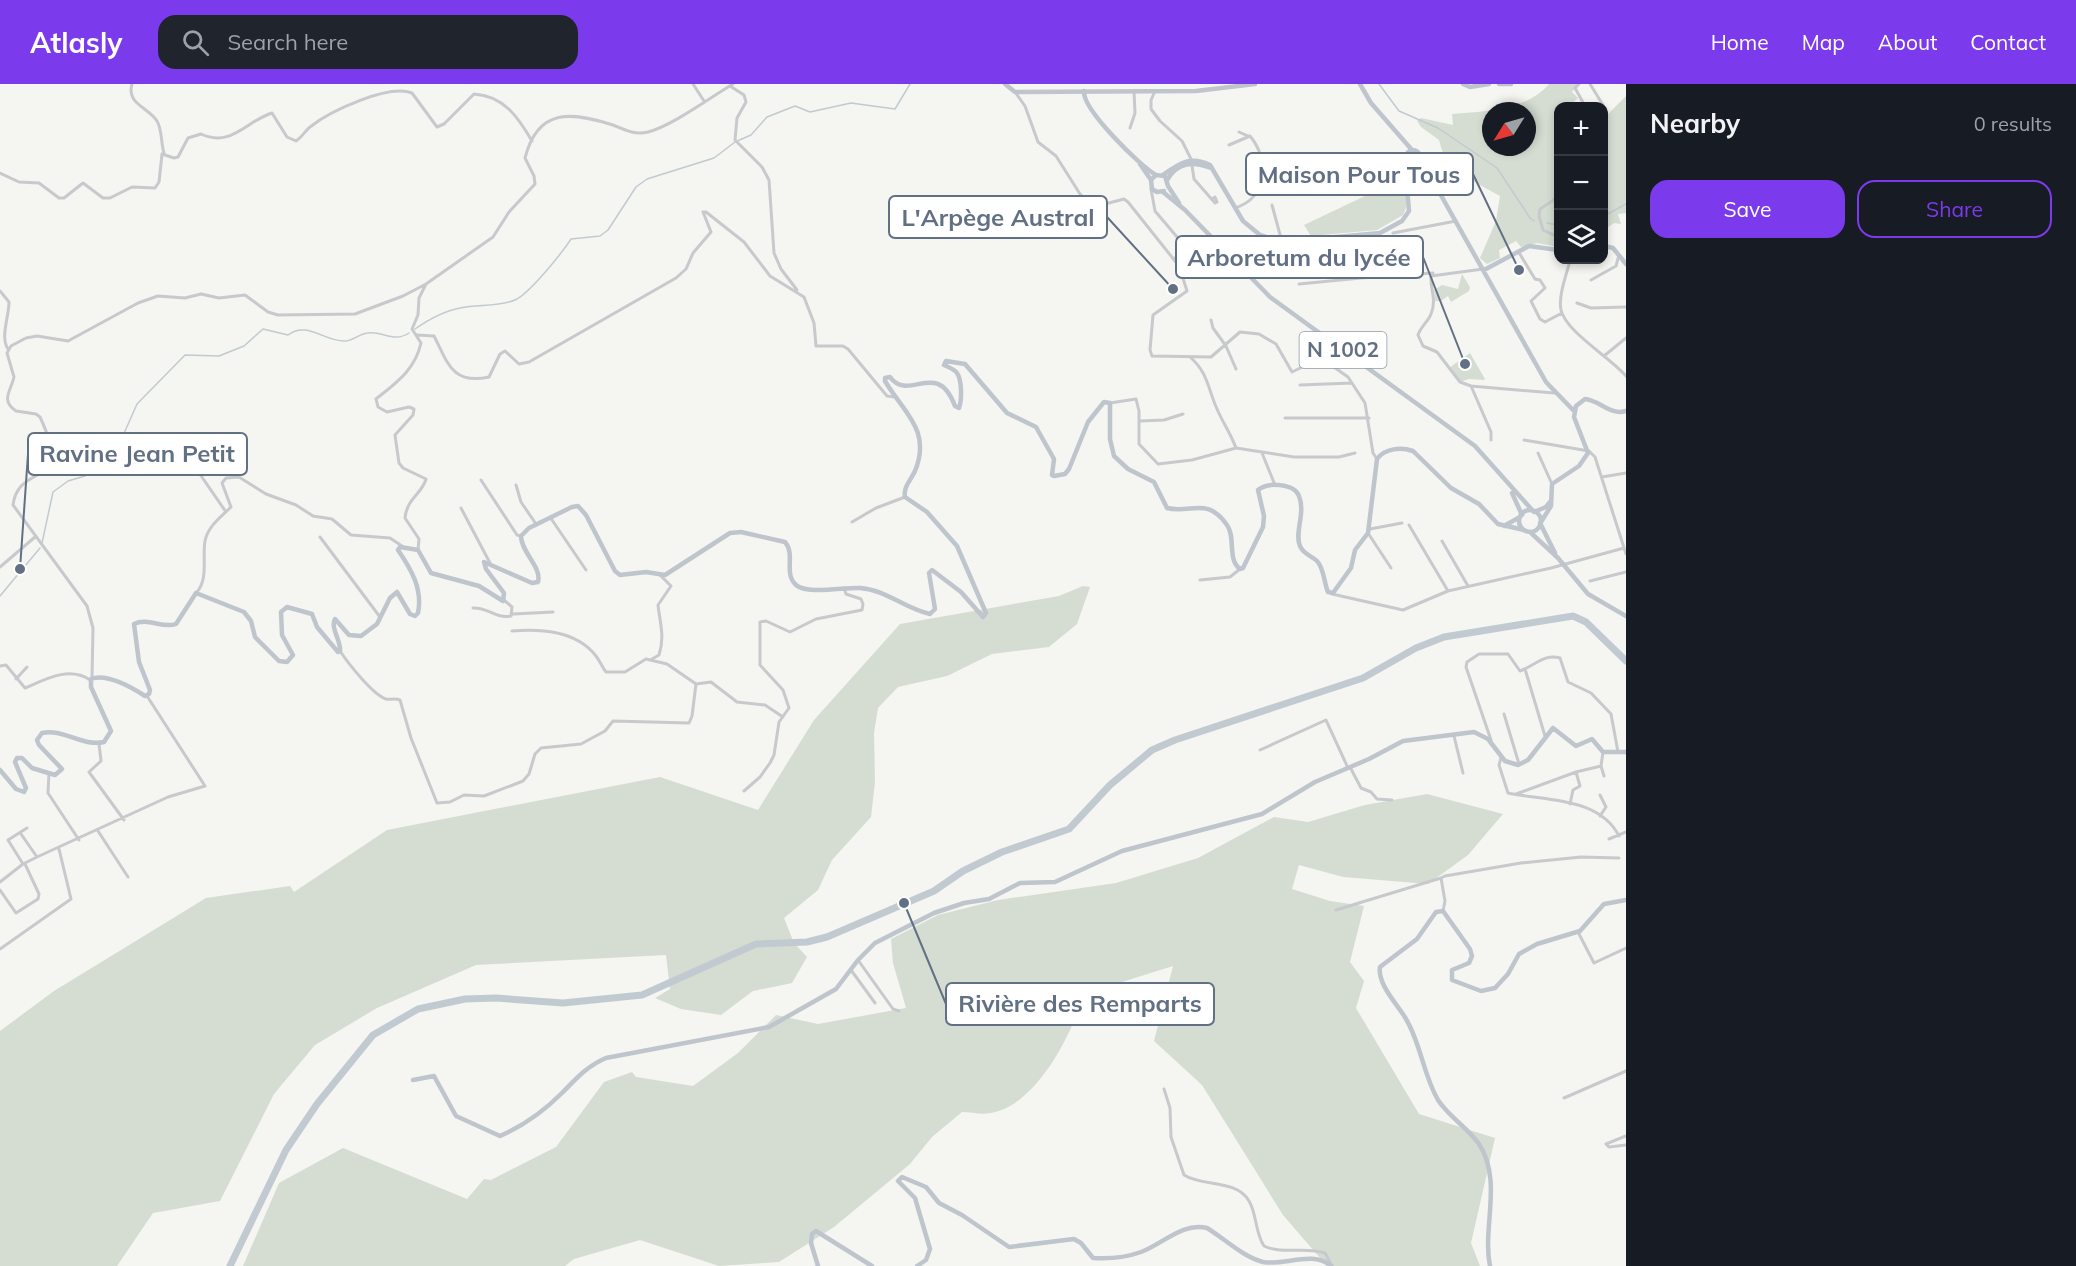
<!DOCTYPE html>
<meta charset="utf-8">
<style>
:root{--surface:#171b24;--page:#20242c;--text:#f1f3f6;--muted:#9ea1a6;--line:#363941;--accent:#7c3aed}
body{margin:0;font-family:Mulish,sans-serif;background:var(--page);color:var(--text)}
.controls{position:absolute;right:18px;top:18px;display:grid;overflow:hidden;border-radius:12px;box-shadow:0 3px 9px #0003}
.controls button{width:54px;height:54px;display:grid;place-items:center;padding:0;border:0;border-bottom:2px solid var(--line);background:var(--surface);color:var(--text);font:30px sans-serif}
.compass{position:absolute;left:1482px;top:18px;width:54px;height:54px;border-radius:50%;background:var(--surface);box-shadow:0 3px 9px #0003;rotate:233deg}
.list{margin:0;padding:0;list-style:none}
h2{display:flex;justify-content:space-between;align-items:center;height:78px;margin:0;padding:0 24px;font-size:26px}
h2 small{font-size:20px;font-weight:400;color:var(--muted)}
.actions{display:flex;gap:12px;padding:18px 24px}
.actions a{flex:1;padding:14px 0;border:2px solid var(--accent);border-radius:18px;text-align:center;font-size:21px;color:var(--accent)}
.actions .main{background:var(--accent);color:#fff}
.icon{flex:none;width:33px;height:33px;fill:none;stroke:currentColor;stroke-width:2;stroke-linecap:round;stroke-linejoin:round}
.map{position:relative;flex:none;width:1626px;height:1182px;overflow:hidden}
header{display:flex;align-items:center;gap:36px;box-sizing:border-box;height:84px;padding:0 30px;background:var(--accent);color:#fff}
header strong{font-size:28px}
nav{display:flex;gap:33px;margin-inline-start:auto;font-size:21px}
.search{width:420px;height:54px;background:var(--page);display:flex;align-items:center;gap:15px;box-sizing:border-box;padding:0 21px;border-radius:18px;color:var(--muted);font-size:22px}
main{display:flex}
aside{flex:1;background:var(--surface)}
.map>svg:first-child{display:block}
.green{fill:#d5ddd2;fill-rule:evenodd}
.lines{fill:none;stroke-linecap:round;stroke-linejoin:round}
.stream{stroke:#c2cad1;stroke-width:1.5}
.river{stroke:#c2cad1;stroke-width:7}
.street{stroke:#c7c9cd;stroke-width:3}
.secondary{stroke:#bfc5cd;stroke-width:4.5}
.primary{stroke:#bfc5cd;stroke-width:4.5}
.labels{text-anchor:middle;stroke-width:6;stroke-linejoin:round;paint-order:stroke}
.shield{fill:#fff;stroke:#919ba9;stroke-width:1.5}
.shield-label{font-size:21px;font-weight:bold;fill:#627084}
.leader{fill:none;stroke:#627084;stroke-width:2}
.callout-dot{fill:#627084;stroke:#fff;stroke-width:2}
.callout{fill:#fff;stroke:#627084;stroke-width:2}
.callout-label{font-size:24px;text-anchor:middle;font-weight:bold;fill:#627084}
</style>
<header>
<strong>Atlasly</strong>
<div class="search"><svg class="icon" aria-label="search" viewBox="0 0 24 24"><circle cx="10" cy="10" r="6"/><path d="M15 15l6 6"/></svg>Search here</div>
<nav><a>Home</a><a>Map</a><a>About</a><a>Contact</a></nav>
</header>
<main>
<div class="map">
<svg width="1626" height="1182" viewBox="0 0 1626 1182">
<rect width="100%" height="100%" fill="#f5f5f1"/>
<path class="green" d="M1549,0H1578L1572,8L1578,14L1569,22H1558V163L1537,159L1521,163L1516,157L1499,166L1500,174L1487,180L1480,174L1496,137L1500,112L1447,83L1439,56L1421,43L1417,37L1421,34L1453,41L1452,30C1485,27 1526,27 1549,0ZM1491,27H1527V63H1491Z
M1626,12V129L1618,130L1621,140L1614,139L1604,146V34Z
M1382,71L1400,76L1405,80C1403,96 1411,118 1403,131L1377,146L1311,152L1304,141L1365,112L1351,84Z
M1462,190L1470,203L1469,207L1451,218L1448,212L1441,217H1435L1434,206L1442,201L1458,205Z
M1470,269L1485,295L1484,296L1469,295L1460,298L1449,284Z
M1083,502L1090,503L1077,540L1049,563L992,570L947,592L898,603L878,624L874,649L875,698L871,733L832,776L818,806L784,834L794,859L807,873L792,899L753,907L721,931L681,925L655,914L670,905L666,871L476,881L377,924L315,961L274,1010L220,1117L153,1129L117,1182H0V947L54,907L206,814L290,802L294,808L387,746L660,693L758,726L814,636L900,540L1059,512Z
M1427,710L1503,730L1468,771L1428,800L1343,793L1299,781L1292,805L1330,817L1364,822L1350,878L1364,897L1356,924L1419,1030L1495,1054L1471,1159L1480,1182H1327L1283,1131L1202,1001L1154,957L1173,882L1106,903L1080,920C1069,957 1032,1024 990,1029C981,1031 971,1028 962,1028L932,1053L910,1080L834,1143L779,1178L719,1182L640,1156L574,1175L565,1182H243L279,1099L343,1064L467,1115L484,1095L491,1096L556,1063L604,998L632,988L636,993L693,1002L738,969L776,931L818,940L906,924L893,879L891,855L938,831L998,816L1116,799L1198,774L1274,733L1308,738L1365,721Z"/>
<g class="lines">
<path class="stream" d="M1379,0L1399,27L1438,44L1497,84L1530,134L1534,137
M1604,132L1626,120
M1547,139L1558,141
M415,245C428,236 444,227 460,224C478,220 498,223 515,216C529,210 562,169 571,155L600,152L608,146L636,103L647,95L714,74L735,58L751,51L767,33L795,22L810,28L851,19L895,25L910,0
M42,459L53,408L68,397L85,392L114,372L137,320L185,271L219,272L244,262L263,245L288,251C307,236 326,259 346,257C354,256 361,249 368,249C383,247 394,259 409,249
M0,512L40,464"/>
<path class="river" d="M230,1182L286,1066L317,1020L373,951L418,925L465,915L496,914L563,919L642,911L756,860L807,858L827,853L934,807L963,787L1002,768L1069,745L1110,701L1152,666L1175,656L1363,594L1416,564L1444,553L1573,532L1586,538L1626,577"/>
<path class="street" d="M132,0C126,20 148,23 157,37C162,45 161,60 164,69
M693,0L704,17
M1579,0L1575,4L1585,22
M1590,0L1603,21
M730,2L744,11L746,18L737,34L735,56L762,83L769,96L774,169L781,185L797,206
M1155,7L1151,16V25L1160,37L1182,57L1191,75L1194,95L1215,119L1217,118L1215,113L1212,115
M1015,8L1025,22L1038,58L1056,72L1080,110L1094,123L1124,115L1128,118L1179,182L1187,207L1153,231L1150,266L1152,272L1211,273L1240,248L1259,250L1276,260L1292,288L1321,274L1348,293L1365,319L1373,369L1377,375
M1130,44L1135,29L1134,7
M1239,48L1248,52
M1229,61L1250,52C1270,76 1268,114 1235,124
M0,89L19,98L39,99L59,114H64L83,99L103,114H110L132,103L155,104L159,98L162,70L174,74L178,73L188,54L201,50C231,64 246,37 272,29L287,53L296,57C302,53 305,47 310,43C330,27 388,0 412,9L437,43L444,40L474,10C504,12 518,33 532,57
M1151,105L1155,127L1183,160L1181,169L1174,175
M1558,107L1555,113L1558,120
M1555,115L1540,125L1539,132L1543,146L1558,153
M1272,121L1282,158
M1393,149L1456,137
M1518,167L1535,195L1540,196L1545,204L1531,217L1540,235L1545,238L1562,229
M1570,176C1567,190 1558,211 1561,226C1566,248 1611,274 1626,292
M1361,194L1433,189
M1591,196L1616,182L1619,171
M1299,200L1361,194L1332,153
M0,207L9,218C9,233 0,253 8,265
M1577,219L1591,224L1626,223
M1211,236L1213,244L1226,262L1236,285
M417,251L434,252C448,279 452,301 489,293L500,270L505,267L519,280L529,278L676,194L686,185L693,169L711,148L703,128H706L744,158L770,192L804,213L814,239L816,262H843L848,265L887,312L894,313
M1604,272L1626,254
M1191,274C1208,289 1208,305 1217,325C1223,339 1231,350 1236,364
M1300,301L1352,299
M1471,302L1460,298L1437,268L1423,262L1418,251C1421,242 1428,238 1431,230C1437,216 1430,205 1431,192L1483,185
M1110,319L1136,315L1139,327V360L1158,380L1192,376L1236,364L1294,373H1339L1355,369
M1285,334H1369
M1140,337L1164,336L1183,330
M175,354L226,428
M1491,356V348L1471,302L1554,309
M1524,356L1589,367L1595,373L1626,470
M1262,369L1275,401
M1538,369L1552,400
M1602,393L1626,389
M481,396L517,451L521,452
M516,401L521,418L536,440
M461,424L490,479
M550,433L586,486
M852,438L876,424L905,413
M1409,441L1448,507
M1370,445L1402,439
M1368,449L1391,484
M320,453L380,533
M1442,457L1468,502
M418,466L419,455L405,434C407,414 422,410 426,395L403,384L399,379L395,351L413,331L414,325L409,323L387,328L378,323L376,315C396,299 415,286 421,259L412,245L418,231L419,214L426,200
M0,483L35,453
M1200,496L1230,493L1240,485
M1590,497L1626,488
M196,509C209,496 202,473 205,457C208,442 221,433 231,423L222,399L226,394L239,393L266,410L296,421L313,432L332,435L351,451L390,454L402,462
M1332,510L1403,526L1448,507L1551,484L1624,464
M473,524C488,523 495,535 511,532L512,523L504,516
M513,530L553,528
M512,547C540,545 576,546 596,572C600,577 602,583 606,588H625L646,575L667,580L696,600
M340,567C348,579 373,611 386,615C391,616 395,614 400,616L411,654L437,719L450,718L464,711L484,712L523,697L529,690L535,670L541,664L581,660L605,647L613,637L689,639L692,632L696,600
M652,575L659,571C665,553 660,539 658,521L671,502L660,491
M0,582L6,581L25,604C46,595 69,582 90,596
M1525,585L1545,652
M92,594L93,544L87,522L13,421C19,376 75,408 40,333L36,330L16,327C0,316 11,307 14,293L7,269L11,262L26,254L37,252L68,257L138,219L158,212L185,214L201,210L219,214L245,211L268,228L278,231L355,230L403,212L426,200L493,153L509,128L535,100L534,92L525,74C538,23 572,28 613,41C625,46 634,51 648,48C672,42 711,13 733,0
M16,595L27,583
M696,600L711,598L737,618L765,621L783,633
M1504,630L1519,680
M1454,652L1463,689
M1491,656L1466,583L1467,578L1479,570H1508L1520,587C1534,582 1545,569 1560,574L1568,598L1591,609L1611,630L1618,668
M99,660L101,677L89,688L124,736
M1260,666L1326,636L1348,684
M1603,668L1601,682L1604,692
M1501,674L1499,681L1508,709C1546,717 1599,713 1619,752
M1350,683L1361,704L1371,708L1377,715L1392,716
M1576,688L1601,682
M49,689L48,709L79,756
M744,707L760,693L770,679L774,671L779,638L789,624L783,606L760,581V538L766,537L790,548L816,535L862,526L863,520L861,515L846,510L844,504
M1516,710L1576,688L1580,702L1573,706L1570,720
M1600,711L1606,723L1600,732
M98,747L128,793
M21,750L37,773
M1609,755L1626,748
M23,780L8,756L27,744
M0,798L23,780L37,773L168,713L205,702L147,612
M0,806L16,829L38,815L39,810L25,780
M1336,826L1441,794
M1443,827L1445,817L1441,794L1445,792L1521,779L1581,773L1619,774
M1578,848L1594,879L1626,864
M0,865L71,815L59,765
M858,876L893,925L899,927
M851,886L875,919
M1164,1005L1170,1024L1171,1053L1184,1091C1203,1103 1236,1095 1249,1117C1257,1130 1255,1149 1264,1162C1283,1171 1305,1162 1325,1169L1332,1182
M1564,1014L1626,987
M1606,1060L1609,1063L1626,1061
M1606,1060L1626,1052"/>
<path class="secondary" d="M1005,0L1015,8L1196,7L1255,0
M1360,0L1371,19L1412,66
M1463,0L1470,3L1489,0
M1499,0H1511
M1406 73a7 7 0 1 1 14 0a7 7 0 1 1-14 0Z
M1420,74L1546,298L1573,326
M1163,91C1179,80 1190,71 1210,81L1243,137L1260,151L1282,158L1380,149L1402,137L1409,127L1406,92L1410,80
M1167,96C1178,78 1193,77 1211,84
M1604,162L1613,164L1626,180
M1484,186L1529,162L1558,166
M1534,428L1546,423L1550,418
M1541,438L1551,422L1552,400L1579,382L1588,369L1574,333L1576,322L1585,315C1599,316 1611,332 1626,327
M1504,442L1520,433
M0,686L16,705L24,708L26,704L15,678L17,674H22L32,684L55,691L62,685L39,661L37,656L42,649C63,644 82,663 104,658L111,647L91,603V595C107,589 131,603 145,612L149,610L150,606L139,578L134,540C148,533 162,545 176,540L196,509L244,528L251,537L255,553L279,577L287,578L293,571L282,551L281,528L287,523L312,530L317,543L338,568L340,567C341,556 330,544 335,535L349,551L361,552L377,540L390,514L397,508L410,530L415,532L418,529C423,505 411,485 398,466L400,463L418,466L431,489L479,502L503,517L504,509L486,485L484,478L532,499L538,498C542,483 521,468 521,452L529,444L572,423L578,422L586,431L615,487L620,491L646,488L665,491L730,449L741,448L785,458C796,471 783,489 796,501C807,511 845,503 860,504C887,506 905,525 930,530L935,525L929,489L932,486L961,508L983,533L986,529L957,462L927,428L905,413C903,403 911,396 915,387C932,346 903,328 885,297V294L890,293C909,319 937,274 955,322L959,324C962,316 962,296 957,289C954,285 948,283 944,281L946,277L965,280L1007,329L1036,343L1054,375L1052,391L1054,392L1065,390L1069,385L1088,338L1104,318L1110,319V355L1114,372L1128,385L1154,398L1167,424C1191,430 1207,412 1227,441C1236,453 1227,476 1240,485L1243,484L1263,443L1264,432L1258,406C1267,398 1294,399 1299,412C1306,429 1294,449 1300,462C1303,470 1312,472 1317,477C1324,484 1324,499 1328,508L1333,509L1351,484L1355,466L1368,449L1377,375C1385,364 1401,363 1413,367L1451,404L1479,420L1498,440L1524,446
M413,996L434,992L456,1032L500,1052C523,1042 544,1027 562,1009C576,995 587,982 606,974L769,943L836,905L858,876L875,859L934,829L964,819L989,815L1020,799L1055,798L1122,767L1262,730L1315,698L1369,675L1403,657L1474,648L1488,655L1505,677L1518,681L1528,676L1553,644L1576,662L1592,655L1603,668H1626
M818,1182L811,1159L812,1150L816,1147L872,1182
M917,1182L926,1176L930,1165L915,1114L898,1097L902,1093L926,1103L939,1119L962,1131L1009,1163L1074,1155L1081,1159L1093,1174C1108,1175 1127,1173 1141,1168C1163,1160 1182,1138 1207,1144C1225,1155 1243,1173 1263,1178C1285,1182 1313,1166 1331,1182
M1490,1182C1482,1143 1503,1097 1479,1060C1467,1043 1449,1033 1438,1016C1423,990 1421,960 1406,935C1398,921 1377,900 1380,883L1417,855L1436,828L1443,827L1470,865L1472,872L1469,879L1452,886V896L1481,907L1495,904L1508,890L1519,870L1537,860L1580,847L1604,820L1626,816"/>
<path class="primary" d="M1084,7C1082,25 1140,82 1156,91
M1140,80L1151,96L1152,105L1157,108L1164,107
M1151,96L1156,91L1165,92L1168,102L1179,119
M1163,108L1185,126L1270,213L1475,362L1533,427
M1512,409L1522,431
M1519 437a11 11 0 1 1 22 0a11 11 0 1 1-22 0Z
M1540,439L1555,469
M1530,448L1558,474L1588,510L1626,532"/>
</g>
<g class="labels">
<rect class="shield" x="1299.5" y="248" width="87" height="36" rx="4.5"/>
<g class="shield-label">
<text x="1343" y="273">N 1002</text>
</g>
</g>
<path class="leader" d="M1519 186L1473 90M1173 205L1107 133M1465 280L1423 173M20 485L28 370M904 819L946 920"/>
<g class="callout-dot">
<circle cx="1519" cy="186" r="6"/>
<circle cx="1173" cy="205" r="6"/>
<circle cx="1465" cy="280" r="6"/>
<circle cx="20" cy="485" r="6"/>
<circle cx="904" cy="819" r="6"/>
</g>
<g class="callout">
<rect x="1246" y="69" width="227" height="42" rx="6"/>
<rect x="889" y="112" width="218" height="42" rx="6"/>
<rect x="1176" y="152" width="247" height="42" rx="6"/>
<rect x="28" y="349" width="219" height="42" rx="6"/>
<rect x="946" y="899" width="268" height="42" rx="6"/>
</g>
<g class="callout-label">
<text x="1359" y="99">Maison Pour Tous</text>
<text x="998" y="142">L'Arpège Austral</text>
<text x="1299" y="182">Arboretum du lycée</text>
<text x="137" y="378">Ravine Jean Petit</text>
<text x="1080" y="928">Rivière des Remparts</text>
</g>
</svg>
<div class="controls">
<button>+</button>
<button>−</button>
<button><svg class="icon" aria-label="layers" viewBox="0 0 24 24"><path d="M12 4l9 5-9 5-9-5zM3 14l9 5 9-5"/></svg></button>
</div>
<svg class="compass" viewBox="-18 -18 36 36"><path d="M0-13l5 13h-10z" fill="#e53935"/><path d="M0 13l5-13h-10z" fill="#9ea1a6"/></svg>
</div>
<aside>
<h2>Nearby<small>0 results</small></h2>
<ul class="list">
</ul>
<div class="actions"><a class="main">Save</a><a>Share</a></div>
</aside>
</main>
